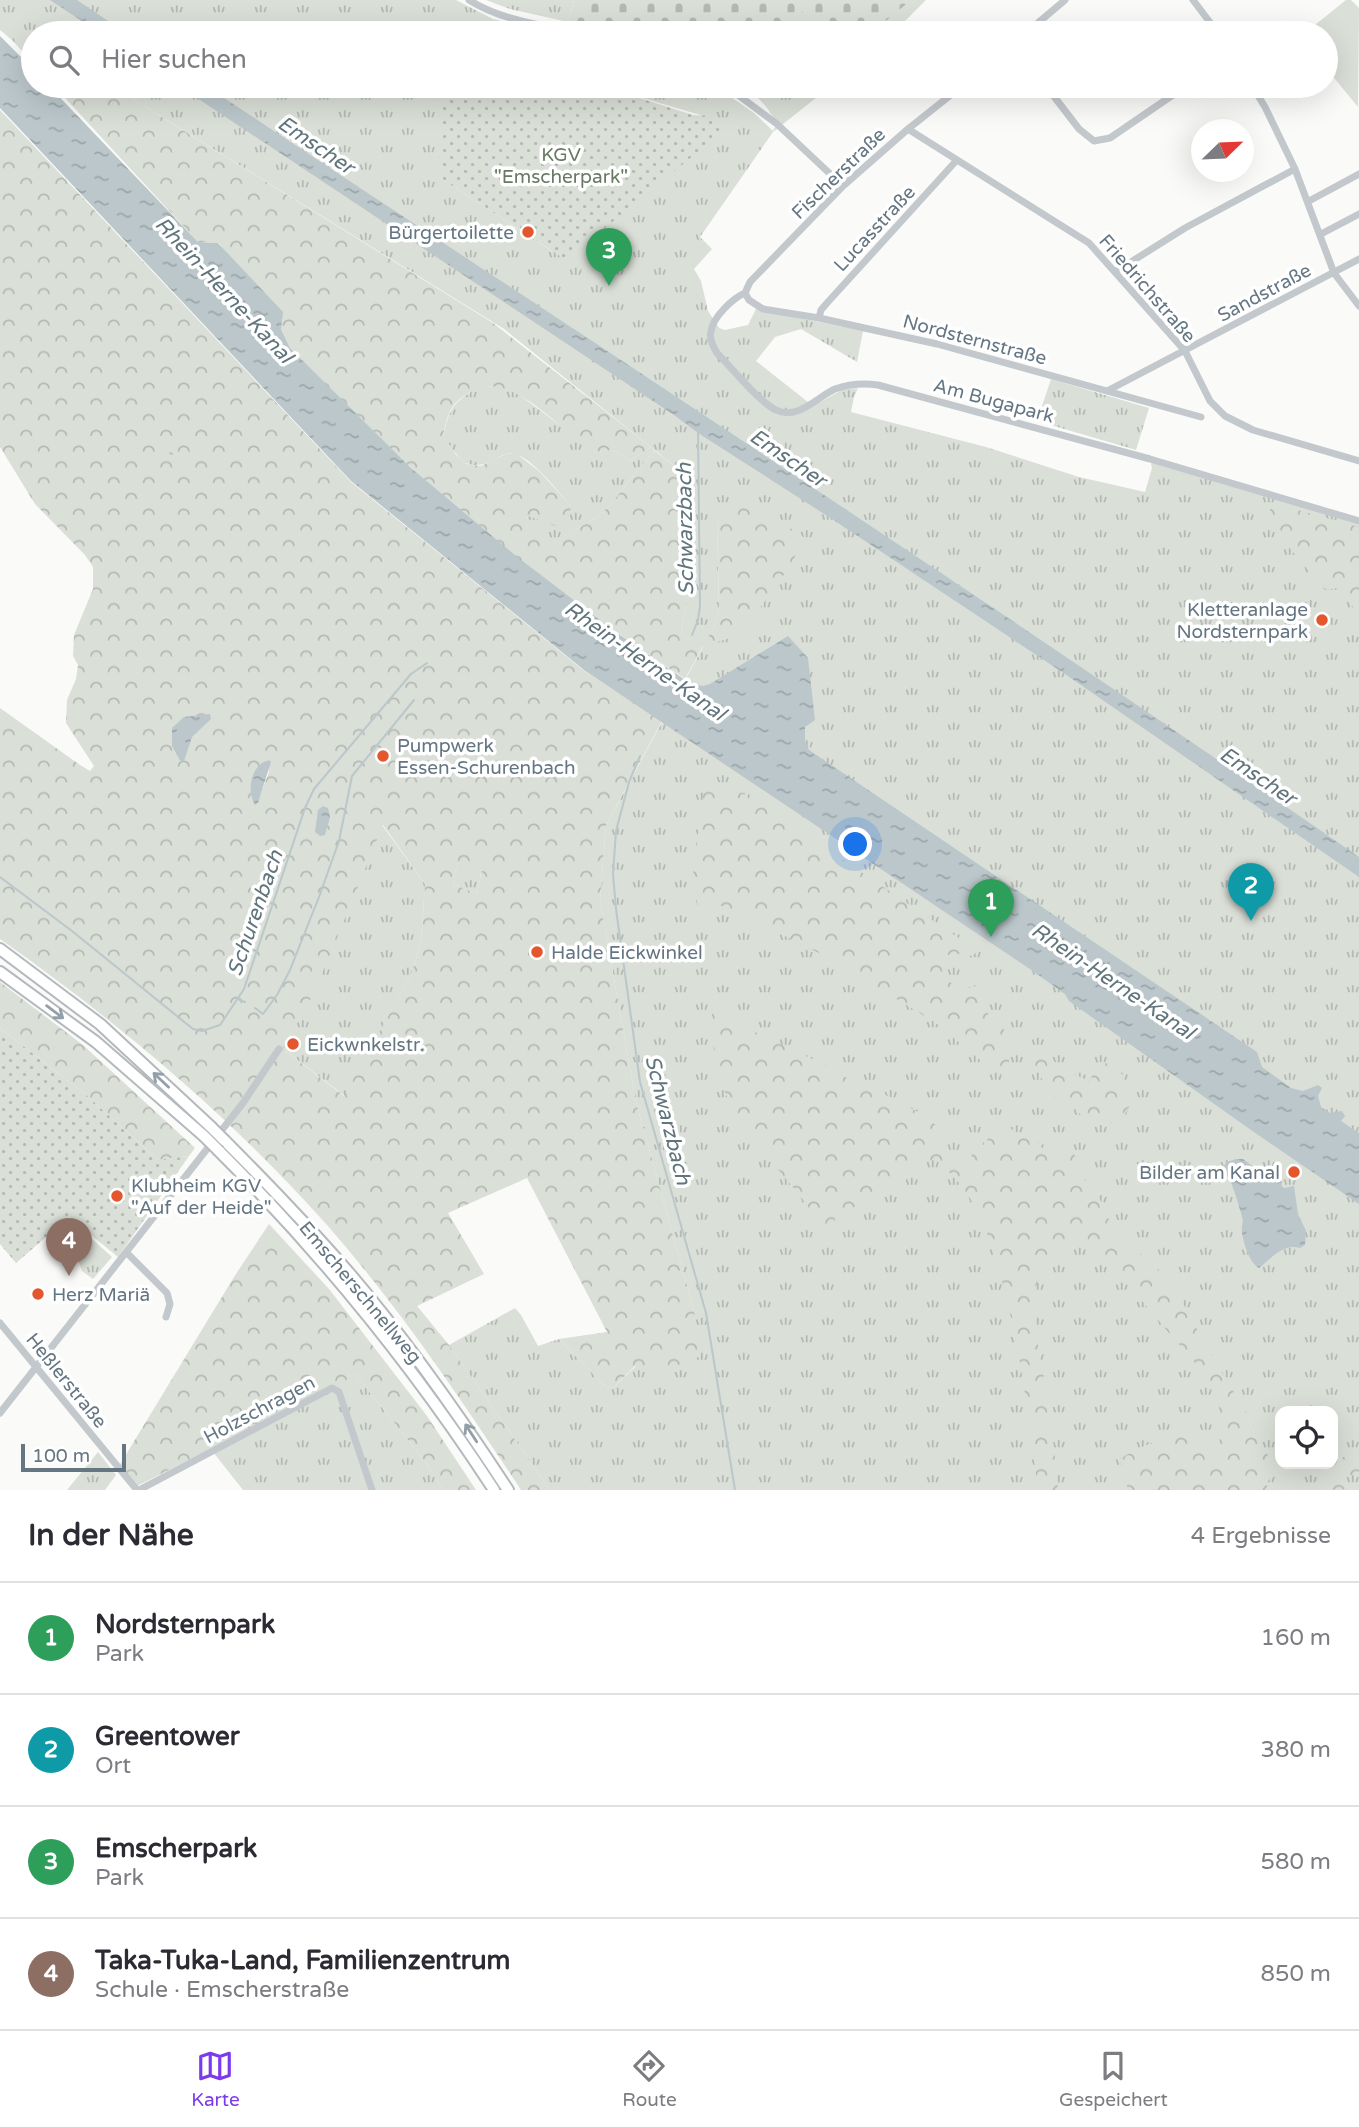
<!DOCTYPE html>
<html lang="de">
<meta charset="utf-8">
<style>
:root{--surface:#fff;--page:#f2f2f3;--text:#2b2b33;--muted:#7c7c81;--line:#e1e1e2;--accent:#7c3aed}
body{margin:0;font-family:"Varela Round",sans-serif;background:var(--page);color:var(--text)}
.controls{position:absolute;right:21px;bottom:21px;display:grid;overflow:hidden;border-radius:14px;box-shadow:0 7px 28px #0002}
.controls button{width:63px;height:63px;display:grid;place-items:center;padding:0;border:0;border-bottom:2px solid var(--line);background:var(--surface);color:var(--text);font:35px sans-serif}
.compass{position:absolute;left:1191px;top:119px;width:63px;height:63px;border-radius:50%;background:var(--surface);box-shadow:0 7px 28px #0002;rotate:67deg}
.scale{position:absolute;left:21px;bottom:18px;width:105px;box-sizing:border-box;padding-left:7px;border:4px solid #657683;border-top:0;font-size:19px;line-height:24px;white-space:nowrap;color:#657683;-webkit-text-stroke:5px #fff;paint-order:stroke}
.you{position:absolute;left:856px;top:845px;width:24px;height:24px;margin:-18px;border:5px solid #fff;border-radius:50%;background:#1a73e8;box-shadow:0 0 0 10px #1a73e833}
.badge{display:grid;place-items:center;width:46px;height:46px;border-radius:50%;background:var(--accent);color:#fff;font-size:23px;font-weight:700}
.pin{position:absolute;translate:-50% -58px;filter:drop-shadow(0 2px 4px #0008)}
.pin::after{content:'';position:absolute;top:37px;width:24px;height:21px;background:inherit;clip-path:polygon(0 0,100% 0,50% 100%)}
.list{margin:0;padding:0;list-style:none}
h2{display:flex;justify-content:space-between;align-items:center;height:91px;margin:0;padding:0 28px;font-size:30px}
h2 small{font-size:23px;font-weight:400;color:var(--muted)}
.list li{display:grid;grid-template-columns:46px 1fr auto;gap:21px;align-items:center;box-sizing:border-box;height:112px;padding:0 28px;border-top:2px solid var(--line)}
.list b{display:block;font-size:26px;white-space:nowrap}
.list p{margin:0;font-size:23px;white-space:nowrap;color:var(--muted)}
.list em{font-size:23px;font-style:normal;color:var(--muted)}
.icon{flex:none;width:38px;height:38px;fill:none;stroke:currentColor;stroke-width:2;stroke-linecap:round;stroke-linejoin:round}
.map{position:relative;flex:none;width:1359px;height:1490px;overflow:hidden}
.search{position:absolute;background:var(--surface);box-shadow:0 7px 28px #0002;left:21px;right:21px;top:21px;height:77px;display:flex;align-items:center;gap:18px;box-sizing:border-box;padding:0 24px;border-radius:38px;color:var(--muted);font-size:26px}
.sheet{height:539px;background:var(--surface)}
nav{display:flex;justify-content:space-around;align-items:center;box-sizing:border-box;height:98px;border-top:2px solid var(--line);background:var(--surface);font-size:19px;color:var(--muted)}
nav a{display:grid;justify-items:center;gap:4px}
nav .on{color:var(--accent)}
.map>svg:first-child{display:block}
.grass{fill:url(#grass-tufts);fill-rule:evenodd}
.forest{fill:url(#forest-crowns);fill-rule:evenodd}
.cemetery{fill:url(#cemetery-stones)}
.garden{fill:url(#garden-dots)}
.pitch{fill:#dadfd7}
.water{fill:url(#water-ripples)}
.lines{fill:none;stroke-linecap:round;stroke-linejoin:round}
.stream{stroke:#bbc7cb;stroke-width:2}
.highway-casing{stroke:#b4b9bd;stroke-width:14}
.minor{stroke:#c3c8cc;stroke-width:7}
.highway{stroke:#fff;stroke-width:10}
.highway-bridge-casing{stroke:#b4b9bd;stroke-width:14;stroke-linecap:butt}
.highway-bridge{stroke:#fff;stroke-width:10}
.oneway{stroke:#939fa8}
.poi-dot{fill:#e4572e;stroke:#fff;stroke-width:2.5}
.labels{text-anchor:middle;stroke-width:7;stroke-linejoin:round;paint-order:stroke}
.park-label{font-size:19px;fill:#687a64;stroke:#fff}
.street-label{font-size:19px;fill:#657683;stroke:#fff}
.poi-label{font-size:19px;fill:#657683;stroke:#fff;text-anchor:start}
.water-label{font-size:21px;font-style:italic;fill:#60757c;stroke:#fff}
</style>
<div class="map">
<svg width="1359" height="1490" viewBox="0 0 1359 1490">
<defs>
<pattern id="grass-tufts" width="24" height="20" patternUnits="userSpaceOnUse" patternTransform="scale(1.75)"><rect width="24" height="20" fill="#dadfd7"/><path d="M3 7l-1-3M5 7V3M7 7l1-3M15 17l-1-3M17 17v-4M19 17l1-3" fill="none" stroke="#b4b9b4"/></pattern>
<pattern id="forest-crowns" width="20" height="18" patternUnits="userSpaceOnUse" patternTransform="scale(1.75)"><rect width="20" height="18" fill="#dadfd7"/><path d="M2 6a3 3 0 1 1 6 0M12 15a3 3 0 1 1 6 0" fill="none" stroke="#b4b9b4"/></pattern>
<pattern id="cemetery-stones" width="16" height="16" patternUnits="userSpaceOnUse" patternTransform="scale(1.75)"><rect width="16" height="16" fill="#dadfd7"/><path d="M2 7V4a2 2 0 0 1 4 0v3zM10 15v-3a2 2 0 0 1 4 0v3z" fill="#b4b9b4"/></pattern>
<pattern id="garden-dots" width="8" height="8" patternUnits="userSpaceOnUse" patternTransform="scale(1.75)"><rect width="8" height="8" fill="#dadfd7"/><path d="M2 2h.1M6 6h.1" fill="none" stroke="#b4b9b4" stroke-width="1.8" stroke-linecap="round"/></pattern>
<pattern id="water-ripples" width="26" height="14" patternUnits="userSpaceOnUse" patternTransform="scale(1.75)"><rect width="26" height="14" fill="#bbc7cb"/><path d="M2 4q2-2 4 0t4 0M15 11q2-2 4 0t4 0" fill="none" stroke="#9ca6aa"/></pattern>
</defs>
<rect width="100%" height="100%" fill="#fafaf8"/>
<path class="grass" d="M0,0H456L493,19L549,33H33V37L18,28L12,40L0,30Z
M486,0H574L568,22L510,9Z
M910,0H926L893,33H864L877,23L881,25Z
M802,10L820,33H774Z
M112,86H439V177L552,251L707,117L602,86H715L754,113L773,131L777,124C768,107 758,96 743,86H831L773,132L700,237L712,249L694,269L701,281L708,311L719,328L725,330L748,325L756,309L863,331L857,362L801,329L775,337L756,361L813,406L842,390L858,388L854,397L851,412L986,447L1079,477L1145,492L1152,468L1150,459L1359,523V1490H550L449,1345L515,1308L521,1315L538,1346L559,1339L606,1387L613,1388L694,1311L636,1102L600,900L606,825L703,647L681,634L687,599L677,468L504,329ZM717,517L790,566L768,595L704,645L714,627L719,608ZM1280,1411H1333V1464H1280Z
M1051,379L1149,408L1136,450L1037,421Z
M480,386L500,387L517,393L596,452L613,450L630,461L651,447L655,451C637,468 625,488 609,506C592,524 568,533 547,544L525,524L529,515L571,506C558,492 533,458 514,454C506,452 501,456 494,460C466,474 458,457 443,436C450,406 454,402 480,386Z
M382,825L425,884L421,942L411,975L345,1096L283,1049C324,976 350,902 382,825Z
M457,863L482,868L477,894L453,884Z
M91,1238L112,1257L93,1279L82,1271L77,1257Z
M355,1374L424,1460L443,1490H243L213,1452Z
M98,1452L116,1475L105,1490H67Z"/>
<path class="forest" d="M17,27L33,37V63L12,40Z
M54,86H112L493,323L651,447L630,461L613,450L596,452C561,434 512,367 470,392C450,404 448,413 443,435L456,455L467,464L481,466L506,454H517L539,471L571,506L570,513L561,528L528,516L526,525L547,543C568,533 592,524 609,506C625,488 637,468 655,451L677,468L687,599L681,634L703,646L714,627L719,608L717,517L744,497L805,538L790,566L741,635L703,646L685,679C590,615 495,546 411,468C369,429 330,388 290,348L281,329L219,243L198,242Z
M0,110L351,482L582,669L662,721L606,825L600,900L636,1102L694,1311L701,1356L671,1368L651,1372L635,1366L613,1388L606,1387L559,1339L607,1332L527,1178L448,1213L484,1274L417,1306L449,1345L550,1490H521C461,1399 399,1307 327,1225C231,1117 118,1022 0,939V708L80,765L90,771L94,766L66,723L67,700L76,679L78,665L73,656L74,635L93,589V567L85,555L35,504L0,447ZM268,760L269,772L257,804C247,789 250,768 268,760ZM383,825L425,884L421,942L411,975L344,1096L283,1049L310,1000L328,960ZM457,864L482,869L477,894L453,884Z
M1272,505L1283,506L1359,527V614L1337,588L1325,590L1266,520Z
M710,779L737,790L759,803L978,951L972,956L953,953L941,958C939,970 950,984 960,990C966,990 971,986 977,986C991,987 985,1001 986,1008C987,1017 998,1023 1004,1028V1045L1010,1057L1007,1070L991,1069L936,1023L829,958L737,912L717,904L710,918L702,915C687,885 695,849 701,818C703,806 703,793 704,780Z
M0,982L83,1045L195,1148L189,1156L158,1160L85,1094L0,1028Z
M711,1002L751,1030L829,1067L858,1085L876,1090L918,1112L951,1136L945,1148L947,1152L965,1164L971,1157L976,1142L982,1140L985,1145L989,1136L1003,1137L1012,1129L1025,1138L1036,1140L1042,1148L1049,1147L1054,1150L1058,1149L1064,1152H1073C1078,1160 1079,1169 1083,1177C1089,1190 1103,1198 1107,1213C1109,1221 1114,1238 1121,1242C1125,1244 1133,1245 1137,1246L1139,1253L1154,1263L1186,1308L1207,1348L1252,1422L1275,1470L1267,1483V1490H1128L1120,1459C1139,1447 1164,1435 1186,1436L1205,1456C1231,1447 1221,1405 1211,1386C1202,1370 1188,1354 1175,1340C1158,1320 1096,1243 1074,1240C1051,1236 1034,1283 1034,1301C1033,1329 1041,1357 1045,1385C1051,1420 1055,1455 1058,1490H1038C1029,1420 1021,1352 1003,1285C995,1255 985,1221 968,1195C959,1182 948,1170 936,1160C908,1161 888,1181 868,1198C859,1206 845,1211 835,1218V1225L827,1235C797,1183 746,1143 722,1086C711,1059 714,1030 711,1002Z
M1036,1047C1054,1052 1050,1060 1062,1069C1071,1075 1080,1075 1089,1082L1098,1064L1103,1061L1123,1075L1122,1090L1133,1097V1100L1121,1122L1109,1123L1099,1117L1088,1119L1077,1112L1073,1104C1067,1101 1063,1104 1058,1100C1047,1092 1033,1064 1031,1051Z
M269,1224L329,1289L427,1416L476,1490H443L424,1460L355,1374L340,1384L135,1487L119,1466L234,1277Z
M1355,1453L1359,1455V1473C1351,1478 1339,1473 1335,1466L1338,1459Z
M1333,1473C1343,1476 1346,1479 1347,1489L1325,1490L1323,1484L1326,1477Z"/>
<path class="cemetery" d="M574,0H911L881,25L877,23L864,33H820L802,11L774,33H621L568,22Z"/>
<path class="garden" d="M439,86H602L693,115L714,116L727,128L566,260L439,177Z
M0,1028L85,1094L158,1160L189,1156L118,1257L69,1217L16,1263L0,1244Z"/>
<path class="pitch" d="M1346,0H1351L1359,8L1358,107L1326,68V33H1305Z"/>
<path class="water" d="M50,0H77L126,33H100Z
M0,36L33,69V86H49L198,242L218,243L283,312L281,329L290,348L411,468L516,556L613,630L691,684L703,686L710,684L788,636L808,658L815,720L805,727V741L809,750L1257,1052L1262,1067L1291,1088L1303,1091L1318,1085L1322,1088L1318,1096L1321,1107L1330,1113L1342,1111L1345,1116L1341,1121L1359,1133V1204L1251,1130L1069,1001L1065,994L1027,967L584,670L351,481L0,108Z
M179,86H206C591,341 979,594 1359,857V877L1062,672L832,519L698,433L674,415Z
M210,714L211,719L192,737L184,761L181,762L172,746V728L184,717Z
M269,760L271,762L258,803L255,805C246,790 251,764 269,760Z
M323,806L328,808L330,817L325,835L320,836L315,832L318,810Z
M1236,1159H1243C1256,1168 1264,1179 1281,1178L1282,1187L1285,1188L1294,1186L1298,1214L1306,1231L1305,1245L1300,1248C1283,1243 1272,1258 1259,1268C1249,1262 1244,1244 1242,1233C1241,1227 1244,1221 1242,1216C1237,1201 1233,1179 1221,1169L1227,1162Z"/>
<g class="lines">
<path class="stream" d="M170,453L172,454
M692,635L698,620L700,606L698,431
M640,756L629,782L616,831L613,874L616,909L640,1082L706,1313L735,1490
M0,877L72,931L193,1029L202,1031L220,1025L244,989L305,808L314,789L411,674L427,663
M238,999L245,1002
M255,1008L263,1014L277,995L290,970L319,897L339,841L352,776L414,700"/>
<defs>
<path id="highway" d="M0,949L100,1024L211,1127
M0,972L96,1042L204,1136
M225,1141C268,1184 310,1228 350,1274C408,1342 459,1415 508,1490
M219,1151C323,1255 414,1367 494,1490"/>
</defs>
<use href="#highway" class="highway-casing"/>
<path class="minor" d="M469,0C502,21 543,25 581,33
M1193,0L1218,33
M1026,33L1065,0
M726,86L777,124L843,186
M1046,86L1079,129L1094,141L1110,138L1186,86
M1252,86L1265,107L1295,169L1334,273L1359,306
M908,129L1089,243L1185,351L1210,401L1225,416L1253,430L1359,461
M1309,201L1359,174
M1321,234L1359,214
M1115,272L1185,228L1295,169
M745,293C733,298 713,317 711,331C709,339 713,346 717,353C732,368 759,402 776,410C797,421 817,397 835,389C849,384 863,383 878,385L1150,459L1359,521
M745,293L749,300L763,309L819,318L937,344L1201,417
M745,293L750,282L843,186L908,129L962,86
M819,318L821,310L827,303L956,161
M1107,391L1359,259
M127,1253L167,1293L170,1304L166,1317
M0,1323L137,1490
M0,1413L243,1103L279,1049
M139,1490L332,1388L339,1392L372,1490"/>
<use href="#highway" class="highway"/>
<defs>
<path id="highway-bridge" d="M211,1127L225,1141
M204,1136L219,1151"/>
</defs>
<use href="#highway-bridge" class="highway-bridge-casing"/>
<use href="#highway-bridge" class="highway-bridge"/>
</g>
<defs><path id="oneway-shaft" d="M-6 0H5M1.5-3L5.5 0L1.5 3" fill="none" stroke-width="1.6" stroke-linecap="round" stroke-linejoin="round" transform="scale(1.75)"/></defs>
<g class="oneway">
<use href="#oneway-shaft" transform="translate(55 1012) rotate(37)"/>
<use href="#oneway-shaft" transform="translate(161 1080) rotate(-137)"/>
<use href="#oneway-shaft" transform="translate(471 1433) rotate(-123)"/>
</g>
<g class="poi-dot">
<circle cx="528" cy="232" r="7"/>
<circle cx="1322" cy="620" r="7"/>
<circle cx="383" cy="756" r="7"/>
<circle cx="537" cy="952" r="7"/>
<circle cx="293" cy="1044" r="7"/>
<circle cx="1294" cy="1172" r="7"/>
<circle cx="117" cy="1196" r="7"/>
<circle cx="38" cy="1294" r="7"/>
</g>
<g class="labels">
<g class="park-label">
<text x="561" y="161">KGV<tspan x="561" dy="22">"Emscherpark"</tspan></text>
</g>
<g class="street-label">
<text transform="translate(838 173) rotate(-44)" y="7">Fischerstraße</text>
<text transform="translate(874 228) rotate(-47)" y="7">Lucasstraße</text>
<text transform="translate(1148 288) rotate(49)" y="7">Friedrichstraße</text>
<text transform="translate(1264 292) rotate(-28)" y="7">Sandstraße</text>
<text transform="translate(975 339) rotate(15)" y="7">Nordsternstraße</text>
<text transform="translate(994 400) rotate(15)" y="7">Am Bugapark</text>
<text transform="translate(361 1292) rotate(50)" y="7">Emscherschnellweg</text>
<text transform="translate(67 1380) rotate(51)" y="7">Heßlerstraße</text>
<text transform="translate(259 1409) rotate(-28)" y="7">Holzschragen</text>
</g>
<g class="poi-label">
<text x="514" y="239" text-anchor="end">Bürgertoilette</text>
<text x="1308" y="616" text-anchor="end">Kletteranlage<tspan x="1308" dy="22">Nordsternpark</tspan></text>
<text x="397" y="752">Pumpwerk<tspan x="397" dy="22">Essen-Schurenbach</tspan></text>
<text x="551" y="959">Halde Eickwinkel</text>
<text x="307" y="1051">Eickwnkelstr.</text>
<text x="1280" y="1179" text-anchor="end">Bilder am Kanal</text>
<text x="131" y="1192">Klubheim KGV<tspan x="131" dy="22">"Auf der Heide"</tspan></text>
<text x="52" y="1301">Herz Mariä</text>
</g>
<g class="water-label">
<text transform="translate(316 145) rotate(34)" y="7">Emscher</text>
<text transform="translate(224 290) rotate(47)" y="7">Rhein-Herne-Kanal</text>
<text transform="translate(788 458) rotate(34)" y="7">Emscher</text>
<text transform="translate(685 529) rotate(-91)" y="7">Schwarzbach</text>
<text transform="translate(645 661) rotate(35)" y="7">Rhein-Herne-Kanal</text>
<text transform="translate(1258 776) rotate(34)" y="7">Emscher</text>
<text transform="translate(255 913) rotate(-71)" y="7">Schurenbach</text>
<text transform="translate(1113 981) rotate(34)" y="7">Rhein-Herne-Kanal</text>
<text transform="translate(668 1120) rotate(76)" y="7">Schwarzbach</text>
</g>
</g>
</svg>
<div class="controls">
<button><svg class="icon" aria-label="locate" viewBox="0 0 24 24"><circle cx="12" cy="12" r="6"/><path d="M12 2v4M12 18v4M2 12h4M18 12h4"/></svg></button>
</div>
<svg class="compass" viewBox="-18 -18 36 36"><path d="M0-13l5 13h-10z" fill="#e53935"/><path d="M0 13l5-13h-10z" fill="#7c7c81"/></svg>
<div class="scale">100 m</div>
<div class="you"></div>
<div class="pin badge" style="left:991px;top:937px;background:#2e9e5b">1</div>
<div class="pin badge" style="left:1251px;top:921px;background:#0f9aa8">2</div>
<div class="pin badge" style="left:609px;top:286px;background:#2e9e5b">3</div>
<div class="pin badge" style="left:69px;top:1276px;background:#8d6e63">4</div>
<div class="search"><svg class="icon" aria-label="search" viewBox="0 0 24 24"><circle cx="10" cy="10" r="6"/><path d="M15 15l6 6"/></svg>Hier suchen</div>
</div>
<section class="sheet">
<h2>In der Nähe<small>4 Ergebnisse</small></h2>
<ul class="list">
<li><span class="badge" style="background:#2e9e5b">1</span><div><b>Nordsternpark</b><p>Park</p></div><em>160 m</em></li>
<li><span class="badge" style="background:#0f9aa8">2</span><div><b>Greentower</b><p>Ort</p></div><em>380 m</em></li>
<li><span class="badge" style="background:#2e9e5b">3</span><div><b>Emscherpark</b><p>Park</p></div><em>580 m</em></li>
<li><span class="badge" style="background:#8d6e63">4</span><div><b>Taka-Tuka-Land, Familienzentrum</b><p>Schule · Emscherstraße</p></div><em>850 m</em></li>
</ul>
</section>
<nav>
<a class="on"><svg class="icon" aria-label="map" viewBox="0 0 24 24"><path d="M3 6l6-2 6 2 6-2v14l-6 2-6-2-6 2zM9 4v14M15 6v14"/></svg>Karte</a>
<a><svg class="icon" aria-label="directions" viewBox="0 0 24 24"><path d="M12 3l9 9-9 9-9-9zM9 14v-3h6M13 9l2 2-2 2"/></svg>Route</a>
<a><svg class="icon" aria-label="saved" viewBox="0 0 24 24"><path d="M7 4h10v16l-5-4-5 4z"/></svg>Gespeichert</a>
</nav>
